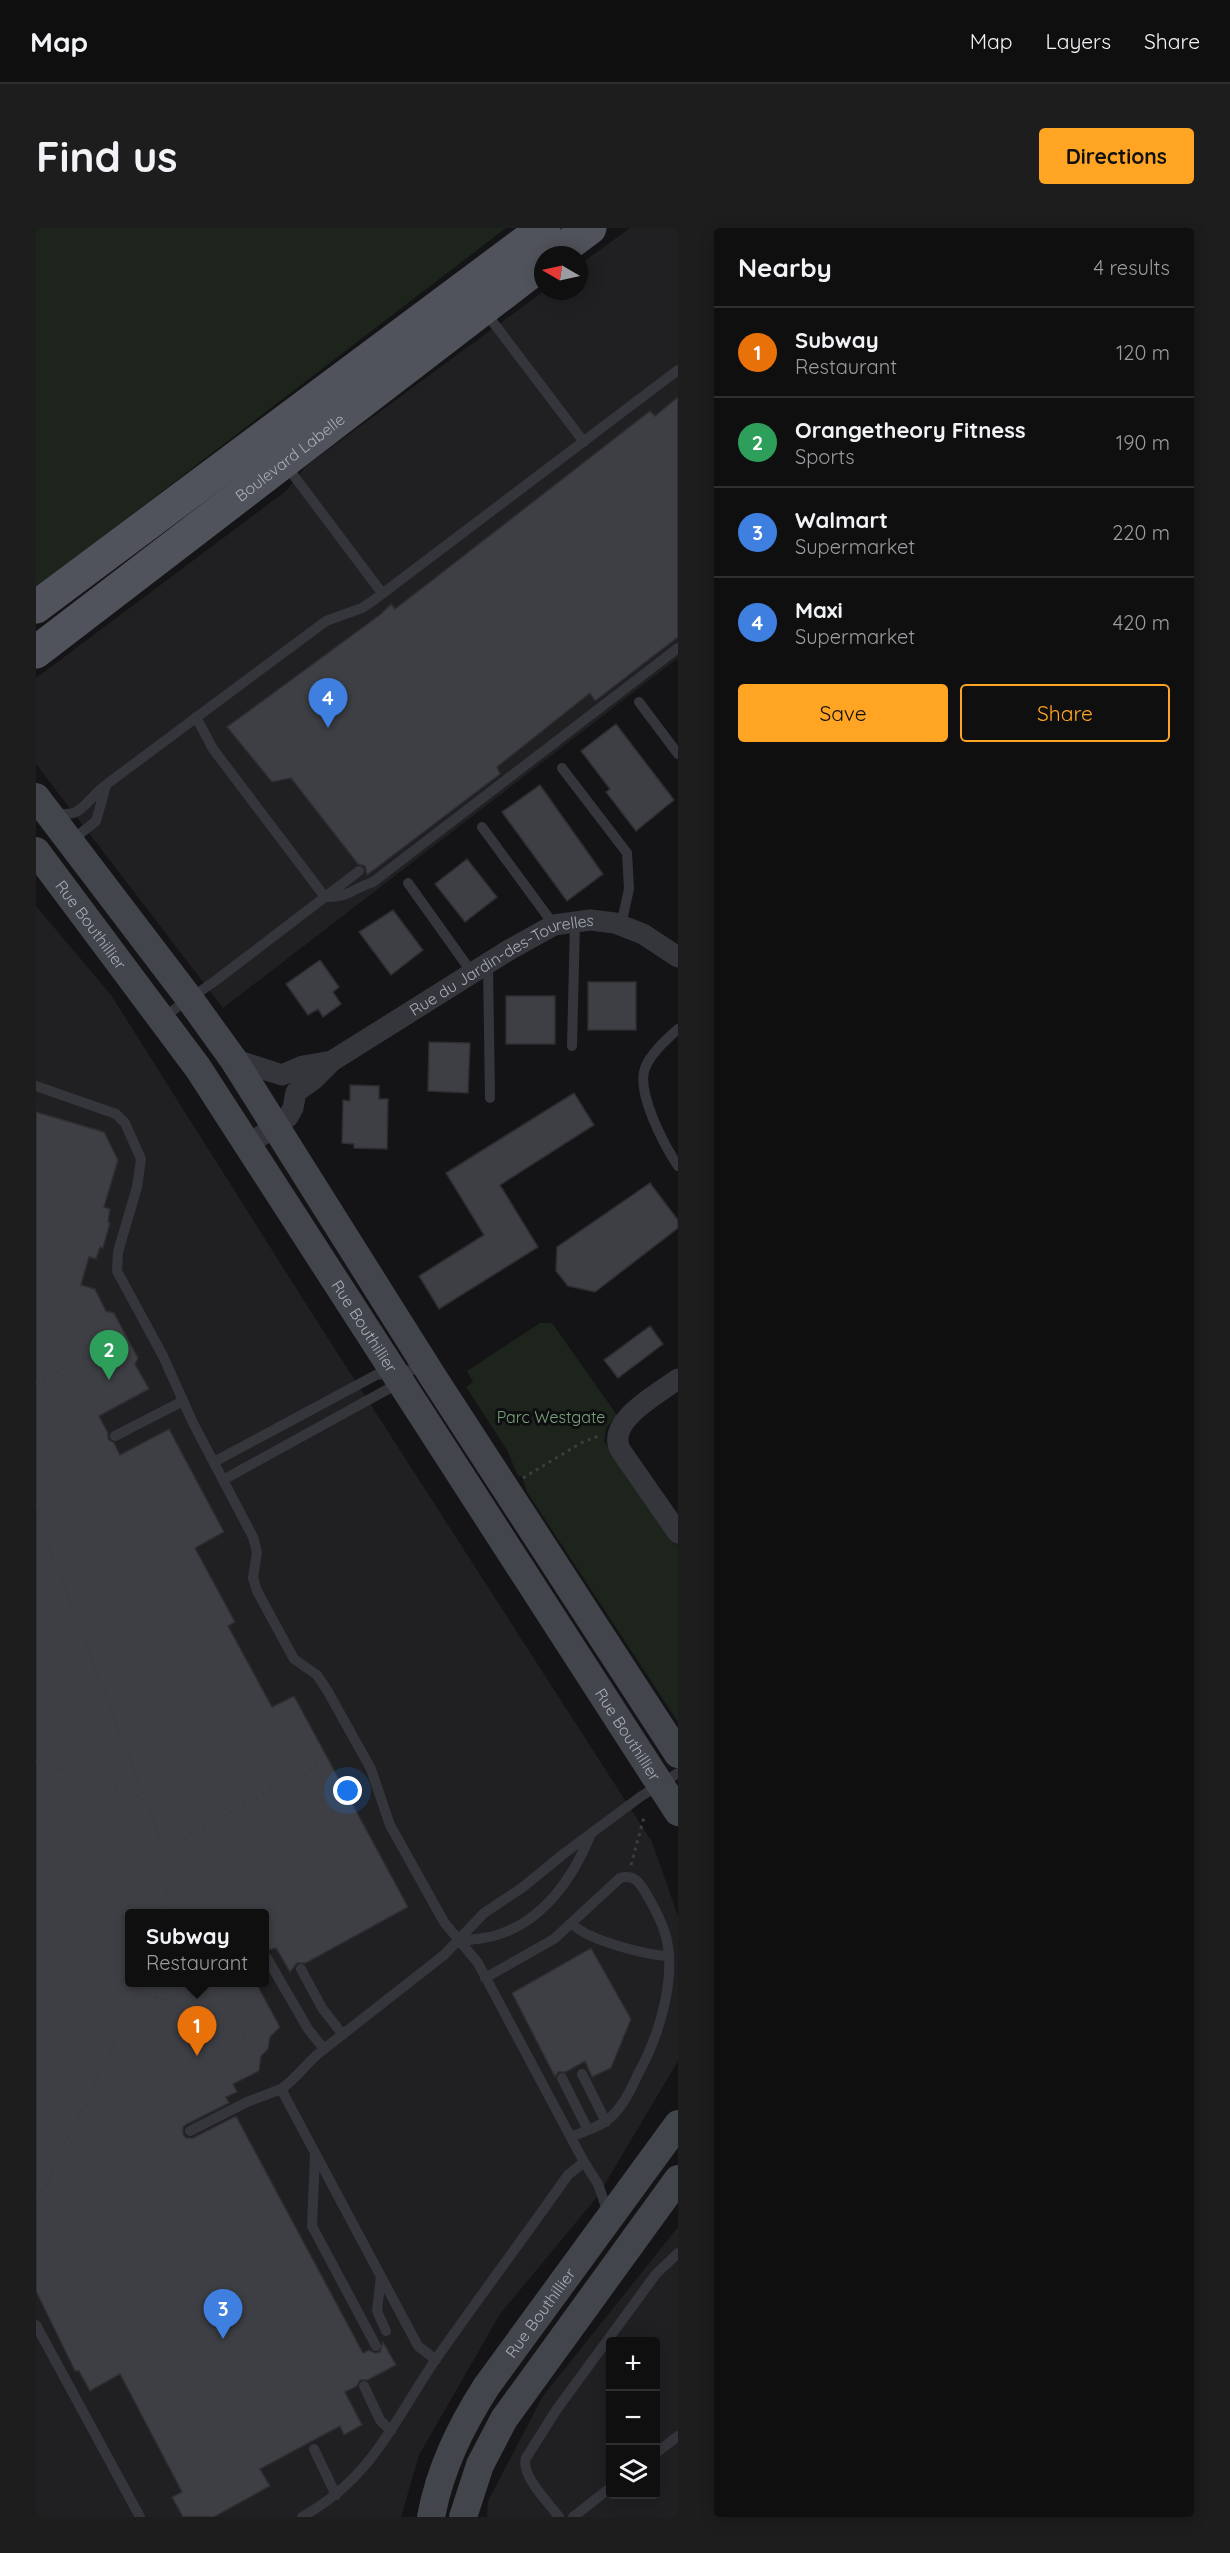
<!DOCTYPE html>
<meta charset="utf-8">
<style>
:root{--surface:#0f0f10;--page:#1d1d1e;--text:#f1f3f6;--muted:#9b9c9f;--line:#2f2f30;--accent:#ffa523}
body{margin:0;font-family:Quicksand,sans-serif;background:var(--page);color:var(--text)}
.controls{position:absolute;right:18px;bottom:18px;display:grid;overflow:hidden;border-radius:6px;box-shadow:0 3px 15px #0003}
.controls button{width:54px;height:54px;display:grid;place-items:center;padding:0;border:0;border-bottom:2px solid var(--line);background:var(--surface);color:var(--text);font:30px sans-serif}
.compass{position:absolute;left:498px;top:18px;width:54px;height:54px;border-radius:50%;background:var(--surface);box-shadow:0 3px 15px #0003;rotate:279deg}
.you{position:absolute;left:312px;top:1563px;width:21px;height:21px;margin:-15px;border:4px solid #fff;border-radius:50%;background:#1a73e8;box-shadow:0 0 0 9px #1a73e833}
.badge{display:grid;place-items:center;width:39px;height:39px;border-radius:50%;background:var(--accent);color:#fff;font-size:20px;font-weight:700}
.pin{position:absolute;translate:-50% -50px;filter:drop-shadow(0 2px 3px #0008)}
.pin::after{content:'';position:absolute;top:32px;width:21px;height:18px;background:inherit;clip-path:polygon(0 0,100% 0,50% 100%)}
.popup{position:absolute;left:89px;top:1681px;width:144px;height:78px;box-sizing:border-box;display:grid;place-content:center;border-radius:6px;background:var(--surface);filter:drop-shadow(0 2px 4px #0005);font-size:20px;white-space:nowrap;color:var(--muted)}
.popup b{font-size:22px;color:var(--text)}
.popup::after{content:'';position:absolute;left:50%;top:100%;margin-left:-12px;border:12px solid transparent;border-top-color:var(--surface)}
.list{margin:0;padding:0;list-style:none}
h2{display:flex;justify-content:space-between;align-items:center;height:78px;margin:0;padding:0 24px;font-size:26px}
h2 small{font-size:20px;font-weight:400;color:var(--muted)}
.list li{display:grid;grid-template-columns:39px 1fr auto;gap:18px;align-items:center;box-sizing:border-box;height:90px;padding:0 24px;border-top:2px solid var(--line)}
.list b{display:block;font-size:22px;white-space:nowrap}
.list p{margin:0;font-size:20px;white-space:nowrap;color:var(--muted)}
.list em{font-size:20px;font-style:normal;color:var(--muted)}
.actions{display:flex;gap:12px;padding:18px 24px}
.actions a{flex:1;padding:14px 0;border:2px solid var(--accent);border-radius:6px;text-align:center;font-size:21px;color:var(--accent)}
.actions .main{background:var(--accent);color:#111}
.icon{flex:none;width:33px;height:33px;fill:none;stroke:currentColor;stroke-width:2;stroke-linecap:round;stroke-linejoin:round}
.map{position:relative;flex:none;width:642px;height:2289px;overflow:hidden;border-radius:6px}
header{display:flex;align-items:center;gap:36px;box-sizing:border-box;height:84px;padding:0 30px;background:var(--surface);border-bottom:2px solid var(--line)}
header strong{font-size:28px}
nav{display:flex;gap:33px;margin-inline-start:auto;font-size:21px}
.intro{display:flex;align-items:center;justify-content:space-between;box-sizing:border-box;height:144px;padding:0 36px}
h1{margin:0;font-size:42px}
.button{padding:15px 27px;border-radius:6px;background:var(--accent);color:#111;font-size:21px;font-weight:700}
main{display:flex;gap:36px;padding:0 36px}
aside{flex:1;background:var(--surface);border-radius:6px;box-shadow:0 3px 15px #0003}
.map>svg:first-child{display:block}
.built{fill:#202023;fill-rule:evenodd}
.green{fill:#1c241c}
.building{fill:#3e3f44;stroke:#2e2e32;stroke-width:1.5}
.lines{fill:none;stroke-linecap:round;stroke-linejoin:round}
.path{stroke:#3b3d43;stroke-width:3;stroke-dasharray:3 4.5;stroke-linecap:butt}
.lane{stroke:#35363c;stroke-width:10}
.street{stroke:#35363c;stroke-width:21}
.secondary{stroke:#43454c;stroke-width:28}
.primary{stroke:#50535b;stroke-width:33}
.labels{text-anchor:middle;stroke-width:6;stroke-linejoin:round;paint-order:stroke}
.street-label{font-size:16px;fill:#a5acb8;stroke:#0f0f11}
.park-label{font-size:16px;fill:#7aa47a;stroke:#0f0f11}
</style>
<header>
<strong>Map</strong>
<nav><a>Map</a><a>Layers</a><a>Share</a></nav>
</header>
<div class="intro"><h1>Find us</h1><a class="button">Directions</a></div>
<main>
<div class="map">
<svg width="642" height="2289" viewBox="0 0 642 2289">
<rect width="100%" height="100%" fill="#141416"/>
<path class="built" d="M594,0H642V430L187,780L0,536V450L250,263L270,238L508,63H543V37Z
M0,678L75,767L277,1087L616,1614L642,1688V1833L561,1969L464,2086L383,2227L365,2289H0ZM94,1686H228V1754H94Z
M642,1999V2289H451L452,2273L507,2168ZM574,2114H620V2266H574Z"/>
<path class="green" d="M0,0H470L0,360Z
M504,1095H516L581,1187L570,1200L568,1213L642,1318V1494L491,1264L486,1248H482L471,1222L430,1159L437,1154L431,1143Z"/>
<path class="building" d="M642,169V409L559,473L554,465L461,539L464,546L331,647L329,638L322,636L255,550L236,554L191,499L345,386L355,376L359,381L614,183L619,188Z
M580,496L638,572L600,603L570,564L574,561L545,523Z
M504,557L567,646L531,673L466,584Z
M431,631L461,669L429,694L399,656Z
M357,682L387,722L355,747L323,704Z
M284,732L303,759L297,764L305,776L287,789L282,781L272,787L250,756Z
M552,754H600V802H552Z
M470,768H519V816H470Z
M393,814L434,815L432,865L392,863Z
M314,857L343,858V871H352L351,921L318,920V916L306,915L307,872L314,873Z
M538,865L558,897L464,957L502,1019L403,1081L383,1048L448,1007L410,945Z
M0,884L68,904L82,932L68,979L74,981L72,994L74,995L67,1020L64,1019L60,1031L53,1029L45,1057L59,1061L70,1083L78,1085L102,1130L99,1136L113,1161L63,1188L72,1205V1211L78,1215L84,1227L133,1201L188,1304L159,1320L199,1394L192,1398L236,1479L258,1468L372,1679L270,1735H261L254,1744L240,1720L228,1723V1686H93V1755H220L244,1799L234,1809L232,1821L225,1828L223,1843L197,1856L201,1864L190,1869L193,1875L151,1896L147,1899V1906L150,1910H157L200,1888L327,2125L333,2122L339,2125L344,2124L347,2114L360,2137L332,2152H324L321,2158L309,2164L326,2197L308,2207L304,2198L224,2241L234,2258L178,2289H147L136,2269L146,2264L84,2146L54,2163L43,2143H39L0,2063Z
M614,955L642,992V1000L559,1064L532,1058L520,1043L521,1019Z
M614,1098L627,1116L582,1150L568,1132Z
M555,1720L595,1791L575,1840L556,1849L549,1833L530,1844H522L519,1849L476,1765Z"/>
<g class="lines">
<path class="path" d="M0,1155L90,1108
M487,1250L545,1215L565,1207
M0,1275L14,1320L136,1643L125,1686
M0,1534L107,1569
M127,1620L292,1532
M595,1637L608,1589
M105,1762L232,1821
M0,1970L6,1965L107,1754"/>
<path class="lane" d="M450,85L548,214
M249,236L346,365
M603,474L642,526
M526,540L591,625L593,661L585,697
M17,586C39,587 41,586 56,570C62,562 71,556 79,550L290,393L326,380L338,372L642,142
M446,599L518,697
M35,613L60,593L70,558
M372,655L437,746
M289,669C312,670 316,661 337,654L642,420
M289,669L323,643
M452,736L454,870
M126,790L179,753L289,669L177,521L160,489
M642,801C631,811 615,825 609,840C600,864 628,917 642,938
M536,818L539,694
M0,858L80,886L89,895L105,931L101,959L82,1024L81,1043L127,1128L157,1195L217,1309L221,1324L217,1350L221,1363L258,1431L281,1447L291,1462L335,1541L354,1597L408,1694L442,1735L548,1934L562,1956L572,1985
M79,1208L147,1173
M178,1234L340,1147L389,1140
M187,1252L363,1155
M536,1695C549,1712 611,1727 632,1728
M424,1713C436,1711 449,1711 461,1707C507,1693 537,1650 554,1608
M231,1730L272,1801L288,1821
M265,1741L286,1780L307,1807
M449,1750L518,1711L584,1650C599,1646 604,1655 611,1667C618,1679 625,1692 629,1705C642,1748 623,1808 602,1846C595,1861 588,1877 575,1889C565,1899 548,1903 535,1909
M546,1846L570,1894
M526,1850L552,1902
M154,1903L211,1874L245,1861
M279,1927L276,1998L340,2118
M345,2048L341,2083L350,2103
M0,2097L104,2289
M400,2132L382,2118L245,1861C260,1851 269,1837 283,1825L408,1727L448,1685L487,1659L530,1624L604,1569L642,1545
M328,2158L344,2192L355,2203
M278,2221L300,2267
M620,2225L642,2208
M266,2289C338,2249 358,2192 402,2128C445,2067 489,2008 532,1947L548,1934
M523,2289C513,2275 484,2247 490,2230L521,2181L620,2046L642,2025
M537,2289L574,2260"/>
<g class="street">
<path d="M197,831L246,847L267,838L296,833"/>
<path id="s1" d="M212,917L252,889L257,880L260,864L277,852L296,833L473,722L518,697L554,692L579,695L607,706L642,729"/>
<path d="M642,1151C622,1166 568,1194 585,1223L642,1305"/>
</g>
<g class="secondary">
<path d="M0,569L153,770L197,831L397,1149L642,1526"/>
<path id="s2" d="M0,623L162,840L642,1584"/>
<path id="s3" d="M395,2289C404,2241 424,2200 450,2159L642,1896"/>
<path d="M427,2289L444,2237L468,2191L642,1951"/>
</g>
<g class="primary">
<path d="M518,27L554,0"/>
<path d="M0,379L508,0"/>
<path id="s4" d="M0,424L507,35"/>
</g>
</g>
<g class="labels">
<g class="street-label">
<text dy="6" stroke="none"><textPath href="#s4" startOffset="320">Boulevard Labelle</textPath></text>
<text dy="6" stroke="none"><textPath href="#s2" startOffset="92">Rue Bouthillier</textPath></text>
<text dy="6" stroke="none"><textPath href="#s1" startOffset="320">Rue du Jardin-des-Tourelles</textPath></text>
<text dy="6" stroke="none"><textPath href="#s2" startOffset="578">Rue Bouthillier</textPath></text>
<text dy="6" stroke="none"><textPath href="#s2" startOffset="1064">Rue Bouthillier</textPath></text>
<text dy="6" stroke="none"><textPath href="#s3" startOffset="234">Rue Bouthillier</textPath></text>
</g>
<g class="park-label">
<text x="515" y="1195">Parc Westgate</text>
</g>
</g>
</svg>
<div class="controls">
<button>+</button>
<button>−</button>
<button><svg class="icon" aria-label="layers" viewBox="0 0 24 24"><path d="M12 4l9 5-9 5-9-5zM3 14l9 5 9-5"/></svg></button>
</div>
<svg class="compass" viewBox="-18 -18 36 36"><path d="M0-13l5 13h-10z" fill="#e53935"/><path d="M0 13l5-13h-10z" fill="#9b9c9f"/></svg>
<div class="you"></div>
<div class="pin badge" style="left:161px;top:1828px;background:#e8710a">1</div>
<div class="popup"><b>Subway</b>Restaurant</div>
<div class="pin badge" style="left:73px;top:1152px;background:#2e9e5b">2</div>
<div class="pin badge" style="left:187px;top:2111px;background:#3f7fe0">3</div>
<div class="pin badge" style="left:292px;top:500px;background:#3f7fe0">4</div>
</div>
<aside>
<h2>Nearby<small>4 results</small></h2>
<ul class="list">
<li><span class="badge" style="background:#e8710a">1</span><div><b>Subway</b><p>Restaurant</p></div><em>120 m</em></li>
<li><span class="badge" style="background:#2e9e5b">2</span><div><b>Orangetheory Fitness</b><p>Sports</p></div><em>190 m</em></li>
<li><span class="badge" style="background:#3f7fe0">3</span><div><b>Walmart</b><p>Supermarket</p></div><em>220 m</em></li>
<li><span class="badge" style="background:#3f7fe0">4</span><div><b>Maxi</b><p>Supermarket</p></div><em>420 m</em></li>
</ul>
<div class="actions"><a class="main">Save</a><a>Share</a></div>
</aside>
</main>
